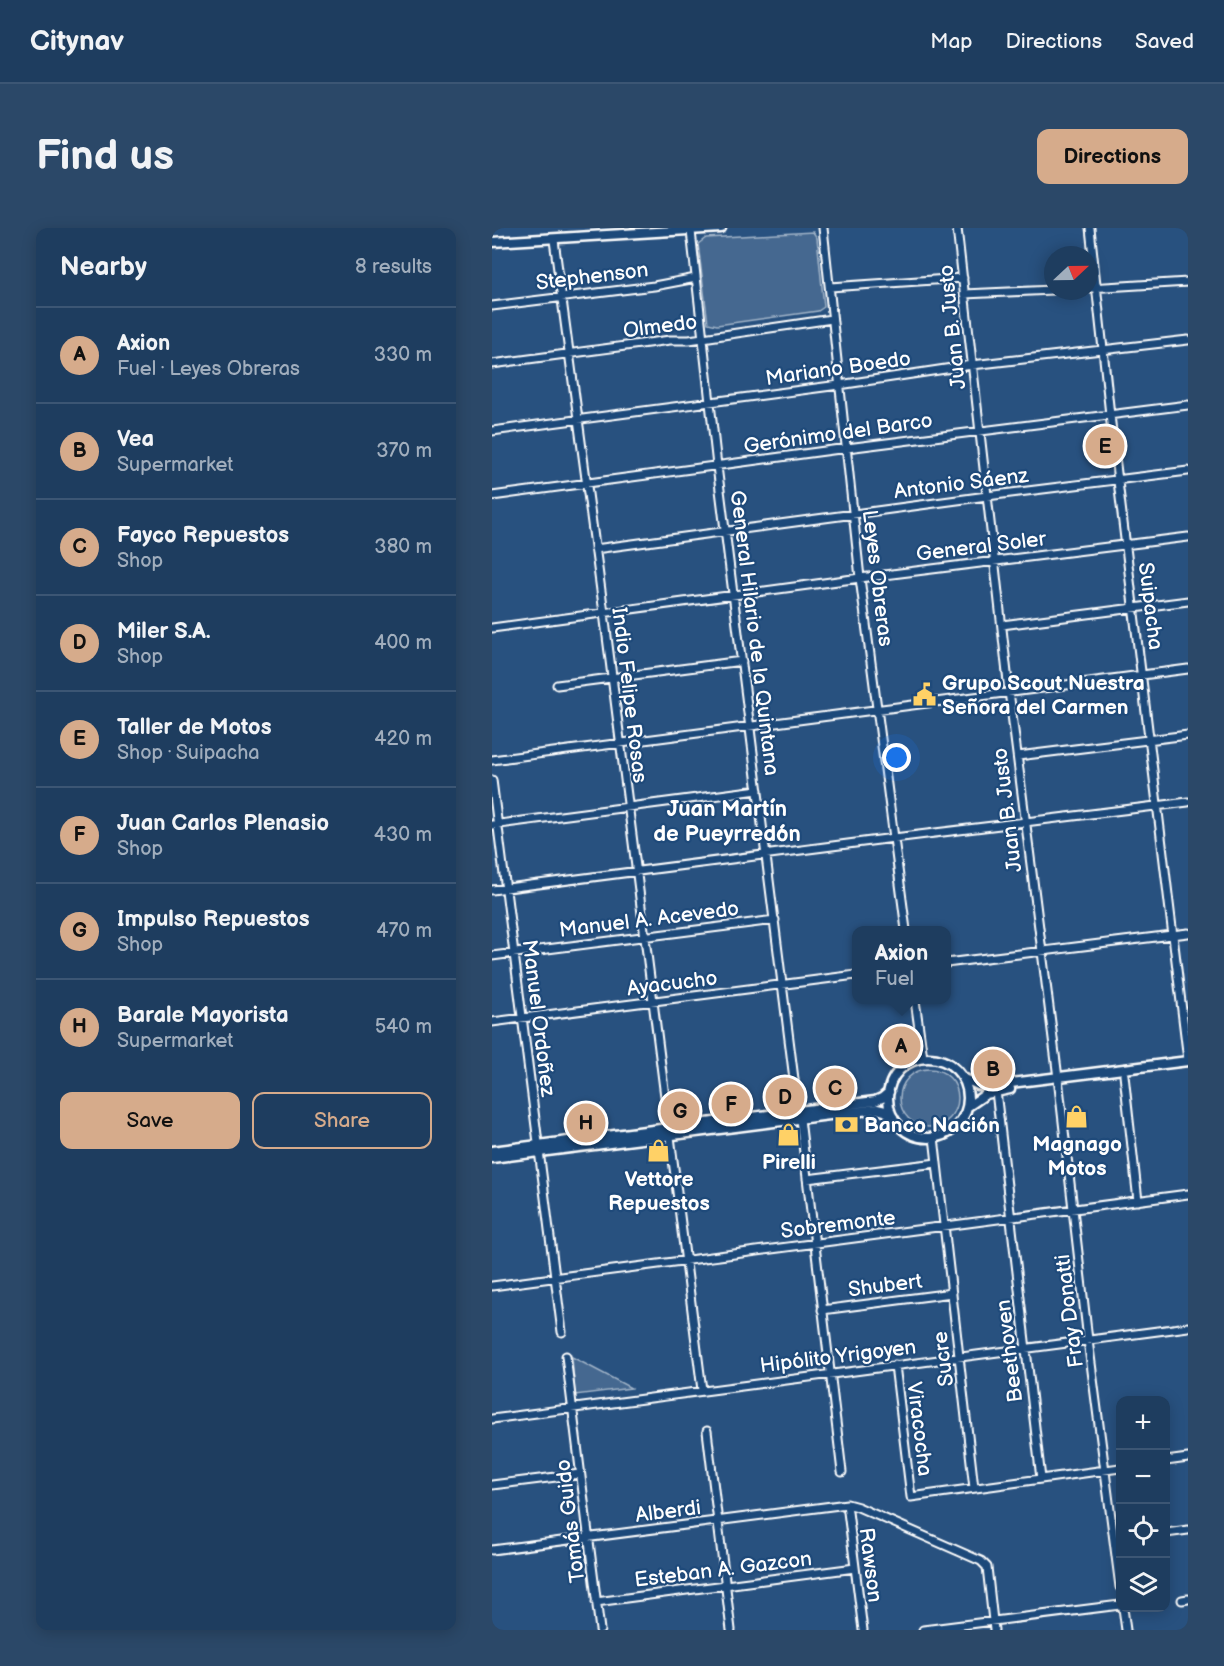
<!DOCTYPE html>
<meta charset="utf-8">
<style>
:root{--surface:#1e3d5f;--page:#2b4868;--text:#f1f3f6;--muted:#a1aebd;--line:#3c5674;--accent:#d6ab8b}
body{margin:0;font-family:"Balsamiq Sans",sans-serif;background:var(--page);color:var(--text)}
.controls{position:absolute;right:18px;bottom:18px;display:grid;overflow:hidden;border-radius:12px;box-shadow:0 3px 15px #0003}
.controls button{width:54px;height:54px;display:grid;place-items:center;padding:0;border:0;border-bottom:2px solid var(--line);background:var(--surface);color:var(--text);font:30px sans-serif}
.compass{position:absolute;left:552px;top:18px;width:54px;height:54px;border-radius:50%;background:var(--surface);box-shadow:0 3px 15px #0003;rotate:68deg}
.you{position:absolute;left:405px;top:530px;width:21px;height:21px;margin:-15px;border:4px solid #fff;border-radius:50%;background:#1a73e8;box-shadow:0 0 0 9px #1a73e833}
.badge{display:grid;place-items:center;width:39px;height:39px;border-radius:50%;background:var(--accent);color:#111;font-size:20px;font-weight:700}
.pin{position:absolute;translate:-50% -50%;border:3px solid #fff;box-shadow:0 2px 6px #0006}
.popup{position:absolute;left:360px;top:698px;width:99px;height:78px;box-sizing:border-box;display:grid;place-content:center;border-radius:12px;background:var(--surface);filter:drop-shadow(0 2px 4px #0005);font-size:20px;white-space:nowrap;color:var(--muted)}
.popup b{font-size:22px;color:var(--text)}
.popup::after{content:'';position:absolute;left:50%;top:100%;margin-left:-12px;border:12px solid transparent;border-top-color:var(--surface)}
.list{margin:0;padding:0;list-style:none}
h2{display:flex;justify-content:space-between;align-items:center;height:78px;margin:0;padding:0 24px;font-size:26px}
h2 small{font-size:20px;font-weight:400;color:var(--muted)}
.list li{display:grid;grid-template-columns:39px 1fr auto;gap:18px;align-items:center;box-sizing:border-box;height:96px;padding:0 24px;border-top:2px solid var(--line)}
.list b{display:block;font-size:22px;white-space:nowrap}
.list p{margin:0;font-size:20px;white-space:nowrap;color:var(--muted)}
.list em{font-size:20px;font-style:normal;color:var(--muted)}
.actions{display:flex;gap:12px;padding:18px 24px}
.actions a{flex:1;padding:14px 0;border:2px solid var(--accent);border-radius:12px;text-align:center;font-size:21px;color:var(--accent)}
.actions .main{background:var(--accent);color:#111}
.icon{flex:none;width:33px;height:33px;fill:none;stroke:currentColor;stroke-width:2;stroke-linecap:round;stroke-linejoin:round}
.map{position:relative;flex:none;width:696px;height:1402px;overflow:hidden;border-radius:12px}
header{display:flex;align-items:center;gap:36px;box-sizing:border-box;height:84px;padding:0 30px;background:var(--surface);border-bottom:2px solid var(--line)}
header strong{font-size:28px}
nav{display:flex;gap:33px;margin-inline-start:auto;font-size:21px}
.intro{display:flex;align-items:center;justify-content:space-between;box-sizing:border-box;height:144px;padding:0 36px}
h1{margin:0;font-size:42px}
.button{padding:15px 27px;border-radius:12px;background:var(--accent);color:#111;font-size:21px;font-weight:700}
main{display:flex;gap:36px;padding:0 36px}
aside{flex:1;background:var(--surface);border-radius:12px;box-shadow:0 3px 15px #0003}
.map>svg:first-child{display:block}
.green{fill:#446890;stroke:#a2b4c8;stroke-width:1.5}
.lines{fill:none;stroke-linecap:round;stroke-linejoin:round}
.minor-casing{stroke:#fff;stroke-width:11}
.major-casing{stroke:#fff;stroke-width:13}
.minor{stroke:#1f4a7a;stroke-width:7}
.major{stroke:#1f4a7a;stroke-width:8}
.labels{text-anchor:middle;stroke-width:4.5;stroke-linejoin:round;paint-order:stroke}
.street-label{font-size:21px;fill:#fff;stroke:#1f4a7a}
.poi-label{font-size:21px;font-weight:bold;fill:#fff;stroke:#1f4a7a}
.neighbourhood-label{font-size:22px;font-weight:bold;fill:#fff;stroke:#1f4a7a}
</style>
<header>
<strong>Citynav</strong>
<nav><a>Map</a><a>Directions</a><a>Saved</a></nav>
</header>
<div class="intro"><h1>Find us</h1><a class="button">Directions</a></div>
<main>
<aside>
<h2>Nearby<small>8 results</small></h2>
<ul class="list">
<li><span class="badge">A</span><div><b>Axion</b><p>Fuel · Leyes Obreras</p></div><em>330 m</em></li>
<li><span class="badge">B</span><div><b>Vea</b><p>Supermarket</p></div><em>370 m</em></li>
<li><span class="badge">C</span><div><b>Fayco Repuestos</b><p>Shop</p></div><em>380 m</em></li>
<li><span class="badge">D</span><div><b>Miler S.A.</b><p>Shop</p></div><em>400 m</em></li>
<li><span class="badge">E</span><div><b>Taller de Motos</b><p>Shop · Suipacha</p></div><em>420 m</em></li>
<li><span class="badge">F</span><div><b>Juan Carlos Plenasio</b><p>Shop</p></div><em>430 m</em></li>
<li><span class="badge">G</span><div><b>Impulso Repuestos</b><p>Shop</p></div><em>470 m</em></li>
<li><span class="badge">H</span><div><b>Barale Mayorista</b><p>Supermarket</p></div><em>540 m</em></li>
</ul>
<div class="actions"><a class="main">Save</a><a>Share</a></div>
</aside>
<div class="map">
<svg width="696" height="1402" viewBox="0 0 696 1402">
<rect width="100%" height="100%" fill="#28517f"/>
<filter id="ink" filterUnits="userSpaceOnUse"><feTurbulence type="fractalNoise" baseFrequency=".0167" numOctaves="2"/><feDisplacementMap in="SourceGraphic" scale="12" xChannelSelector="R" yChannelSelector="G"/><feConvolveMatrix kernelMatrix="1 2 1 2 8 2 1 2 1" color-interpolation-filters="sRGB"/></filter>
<g filter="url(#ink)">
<path class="green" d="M321,4L325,10L332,79L326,83L225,97L216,95L206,16L214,10Z
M408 870a29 29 0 1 1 58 0a29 29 0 1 1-58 0Z
M80,1129L139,1160L83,1167Z"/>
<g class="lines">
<defs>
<path id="minor" d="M331,0L368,350L414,702
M465,0L517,463L566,850L596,1112L628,1359
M598,0L618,187L696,832
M199,3L225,238L306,883
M62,12L112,385L210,1162
M338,59L471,50
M597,60L696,54
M472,66L561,62
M0,78L162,58L204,50
M0,136L178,112H197L340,91
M0,203L347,157L480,137L696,112
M0,268L355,220L696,177
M103,321L495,268L696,243
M510,397L696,373
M0,400L368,350L696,309
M65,457L250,433
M526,528L696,507
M0,532L696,441
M0,552L70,1104
M0,597L266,562
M0,662L402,610L696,574
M0,728L283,692
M454,735L696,705
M423,772L431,830
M0,794L364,747
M632,847L646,973
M504,863L549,1251
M308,891L350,1244
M442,909L482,1260
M315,951L445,935
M0,1058L696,966
M330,1082L460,1065
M74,1128L108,1402
M403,1137L419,1269L628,1240
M0,1191L696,1099
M215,1203L239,1402
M674,1233L696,1230
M0,1257L88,1246
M355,1276L371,1402
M674,1305L696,1302
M0,1322L355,1276L366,1279L489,1333L495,1339L502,1402
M690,1372L696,1371
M104,1374L363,1340
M631,1380L634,1402
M431,1402L628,1377"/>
<path id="major" d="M0,14L229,0
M396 870a40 40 0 1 1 80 0a40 40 0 1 1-80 0Z
M471,850L486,857H503L696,833
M475,879L494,866L518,861
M0,923L383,873L390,870L397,864
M0,930L385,881L393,883L401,889"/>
</defs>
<use href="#minor" class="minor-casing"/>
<use href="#major" class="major-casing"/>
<use href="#minor" class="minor"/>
<use href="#major" class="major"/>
</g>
</g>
<defs>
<symbol id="civic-bare" viewBox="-9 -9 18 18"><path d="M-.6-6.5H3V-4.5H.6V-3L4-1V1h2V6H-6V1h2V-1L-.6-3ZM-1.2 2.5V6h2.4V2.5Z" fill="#ffd166" stroke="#1f4a7a" stroke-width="2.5" paint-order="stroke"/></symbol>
<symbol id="shop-bare" viewBox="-9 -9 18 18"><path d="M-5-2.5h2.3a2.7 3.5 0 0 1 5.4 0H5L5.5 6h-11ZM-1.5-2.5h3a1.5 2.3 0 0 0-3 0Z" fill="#ffd166" stroke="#1f4a7a" stroke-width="2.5" paint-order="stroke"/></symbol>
<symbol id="bank-bare" viewBox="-9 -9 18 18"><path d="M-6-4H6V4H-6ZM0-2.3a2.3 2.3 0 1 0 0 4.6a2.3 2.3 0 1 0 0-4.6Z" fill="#ffd166" stroke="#1f4a7a" stroke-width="2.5" paint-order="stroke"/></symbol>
</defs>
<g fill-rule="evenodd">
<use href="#civic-bare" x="416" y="450" width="33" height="33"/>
<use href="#shop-bare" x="568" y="872" width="33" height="33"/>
<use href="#bank-bare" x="338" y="880" width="33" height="33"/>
<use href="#shop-bare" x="280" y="890" width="33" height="33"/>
<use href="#shop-bare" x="150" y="906" width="33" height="33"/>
</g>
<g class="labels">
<g class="street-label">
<text transform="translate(100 48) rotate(-7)" y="7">Stephenson</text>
<text transform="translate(168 98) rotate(-7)" y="7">Olmedo</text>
<text transform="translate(460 99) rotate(-96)" y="7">Juan B. Justo</text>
<text transform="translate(346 140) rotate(-8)" y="7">Mariano Boedo</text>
<text transform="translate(346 205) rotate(-8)" y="7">Gerónimo del Barco</text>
<text transform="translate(469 255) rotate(-7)" y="7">Antonio Sáenz</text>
<text transform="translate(489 318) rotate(-7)" y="7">General Soler</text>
<text transform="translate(386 350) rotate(83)" y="7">Leyes Obreras</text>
<text transform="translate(659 378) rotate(83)" y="7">Suipacha</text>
<text transform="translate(263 405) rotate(83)" y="7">General Hilario de la Quintana</text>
<text transform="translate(138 467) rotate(83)" y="7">Indio Felipe Rosas</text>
<text transform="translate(515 582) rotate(-97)" y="7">Juan B. Justo</text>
<text transform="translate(157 691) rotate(-7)" y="7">Manuel A. Acevedo</text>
<text transform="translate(180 755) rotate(-7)" y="7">Ayacucho</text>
<text transform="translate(47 790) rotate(83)" y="7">Manuel Ordoñez</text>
<text transform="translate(346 996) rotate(-7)" y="7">Sobremonte</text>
<text transform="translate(393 1057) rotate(-7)" y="7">Shubert</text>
<text transform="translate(577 1083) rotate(-97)" y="7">Fray Donatti</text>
<text transform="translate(517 1123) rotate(-97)" y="7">Beethoven</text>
<text transform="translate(346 1128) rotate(-7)" y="7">Hipólito Yrigoyen</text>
<text transform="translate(451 1131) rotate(-97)" y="7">Sucre</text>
<text transform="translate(428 1201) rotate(83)" y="7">Viracocha</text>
<text transform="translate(176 1283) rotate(-7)" y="7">Alberdi</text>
<text transform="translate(78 1293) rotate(-97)" y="7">Tomás Guido</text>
<text transform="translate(379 1337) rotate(83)" y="7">Rawson</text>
<text transform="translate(231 1341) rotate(-7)" y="7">Esteban A. Gazcon</text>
</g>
<g class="poi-label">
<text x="450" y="462" text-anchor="start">Grupo Scout Nuestra<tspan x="450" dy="24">Señora del Carmen</tspan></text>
<text x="372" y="904" text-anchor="start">Banco Nación</text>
<text x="585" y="923">Magnago<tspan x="585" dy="24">Motos</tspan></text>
<text x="297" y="941">Pirelli</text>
<text x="167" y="958">Vettore<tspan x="167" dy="24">Repuestos</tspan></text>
</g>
<g class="neighbourhood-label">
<text x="235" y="588">Juan Martín<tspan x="235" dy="25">de Pueyrredón</tspan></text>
</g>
</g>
</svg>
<div class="controls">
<button>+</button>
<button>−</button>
<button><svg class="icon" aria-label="locate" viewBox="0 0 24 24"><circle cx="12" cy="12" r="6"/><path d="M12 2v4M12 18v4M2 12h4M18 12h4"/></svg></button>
<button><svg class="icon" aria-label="layers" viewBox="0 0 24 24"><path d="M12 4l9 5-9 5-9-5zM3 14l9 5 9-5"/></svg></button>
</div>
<svg class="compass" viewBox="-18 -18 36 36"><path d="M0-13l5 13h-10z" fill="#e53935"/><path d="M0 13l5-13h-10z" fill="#a1aebd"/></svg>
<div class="you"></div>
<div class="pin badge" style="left:409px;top:818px">A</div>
<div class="popup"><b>Axion</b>Fuel</div>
<div class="pin badge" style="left:501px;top:841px">B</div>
<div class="pin badge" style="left:343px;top:860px">C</div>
<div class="pin badge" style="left:293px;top:869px">D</div>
<div class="pin badge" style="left:613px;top:218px">E</div>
<div class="pin badge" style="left:239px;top:876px">F</div>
<div class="pin badge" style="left:188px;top:883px">G</div>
<div class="pin badge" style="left:94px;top:895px">H</div>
</div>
</main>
